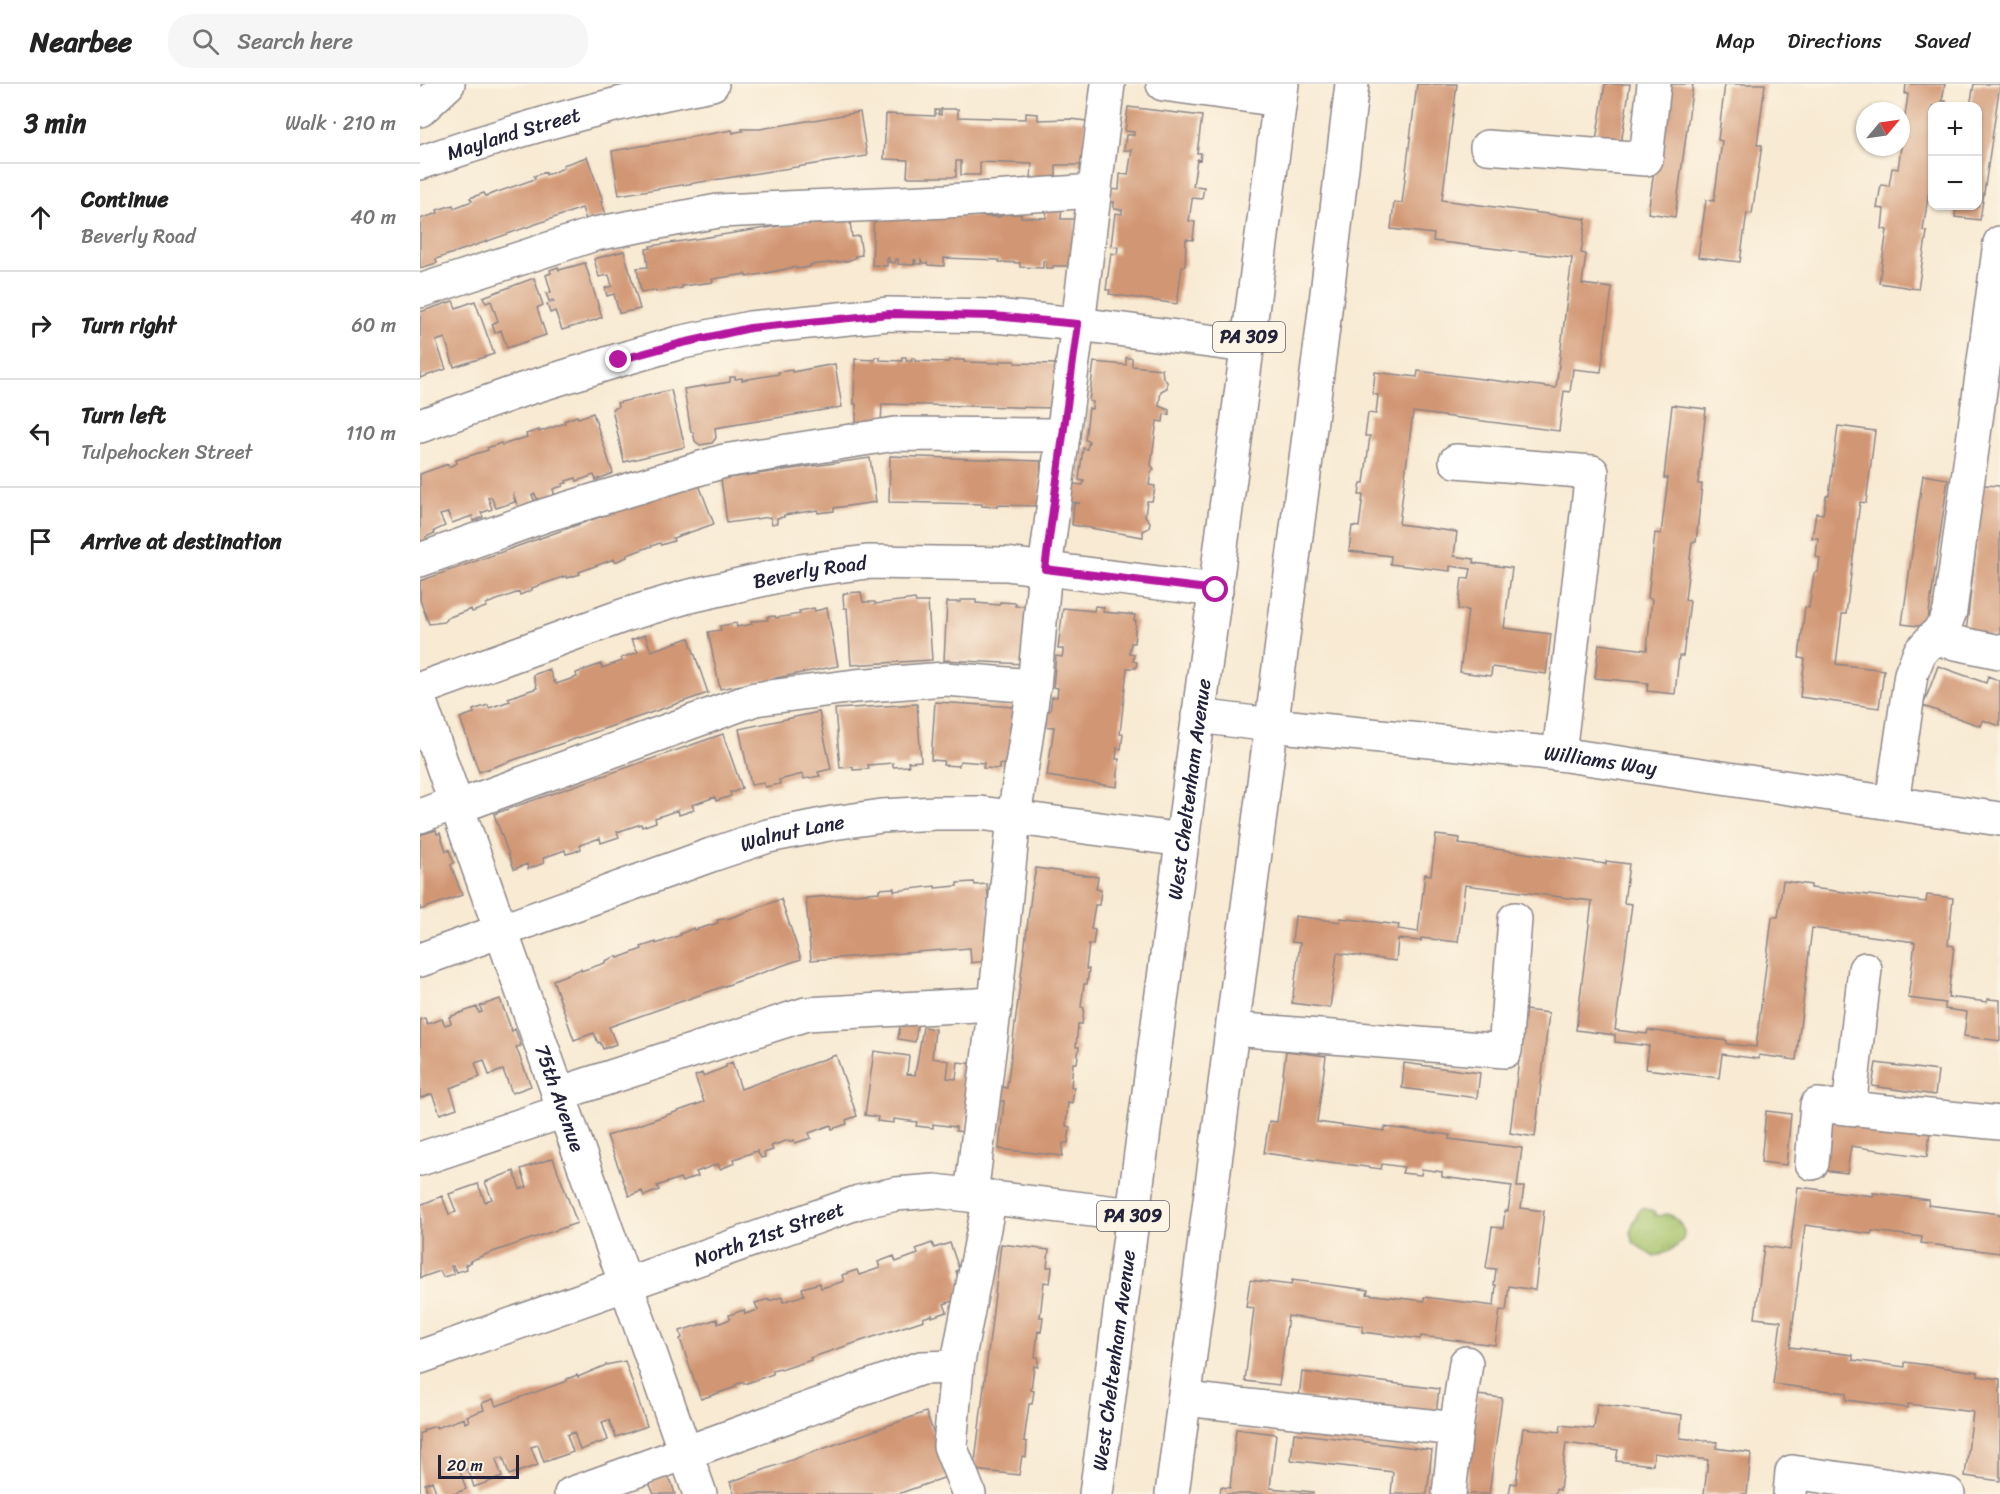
<!DOCTYPE html>
<meta charset="utf-8">
<style>
:root{--surface:#fff;--page:#f6f6f6;--text:#222;--muted:#767676;--line:#e0e0e0}
body{margin:0;font-family:Sriracha,sans-serif;background:var(--page);color:var(--text)}
.controls{position:absolute;right:18px;top:18px;display:grid;overflow:hidden;border-radius:12px;box-shadow:0 2px 4px #0004}
.controls button{width:54px;height:54px;display:grid;place-items:center;padding:0;border:0;border-bottom:2px solid var(--line);background:var(--surface);color:var(--text);font:30px sans-serif}
.compass{position:absolute;left:1436px;top:18px;width:54px;height:54px;border-radius:50%;background:var(--surface);box-shadow:0 2px 4px #0004;rotate:61deg}
.scale{position:absolute;left:18px;bottom:15px;width:81px;box-sizing:border-box;padding-left:6px;border:3px solid #22223b;border-top:0;font-size:16px;line-height:21px;white-space:nowrap;color:#22223b;-webkit-text-stroke:4px #fcf5e5;paint-order:stroke}
.stop{position:absolute;width:18px;height:18px;margin:-14px;border:4px solid #b5179e;border-radius:50%;background:#fff}
.stop.end{background:#b5179e;border-color:#fff;box-shadow:0 2px 6px #0008}
.list{margin:0;padding:0;list-style:none}
h2{display:flex;justify-content:space-between;align-items:center;height:78px;margin:0;padding:0 24px;font-size:26px}
h2 small{font-size:20px;font-weight:400;color:var(--muted)}
.list li{display:grid;grid-template-columns:39px 1fr auto;gap:18px;align-items:center;box-sizing:border-box;height:108px;padding:0 24px;border-top:2px solid var(--line)}
.list b{display:block;font-size:22px;white-space:nowrap}
.list p{margin:0;font-size:20px;white-space:nowrap;color:var(--muted)}
.list em{font-size:20px;font-style:normal;color:var(--muted)}
.icon{flex:none;width:33px;height:33px;fill:none;stroke:currentColor;stroke-width:2;stroke-linecap:round;stroke-linejoin:round}
.map{position:relative;flex:none;width:1580px;height:1410px;overflow:hidden}
header{display:flex;align-items:center;gap:36px;box-sizing:border-box;height:84px;padding:0 30px;background:var(--surface);border-bottom:2px solid var(--line)}
header strong{font-size:28px}
nav{display:flex;gap:33px;margin-inline-start:auto;font-size:21px}
.search{width:420px;height:54px;background:var(--page);display:flex;align-items:center;gap:15px;box-sizing:border-box;padding:0 21px;border-radius:24px;color:var(--muted);font-size:22px}
main{display:flex}
aside{flex:1;background:var(--surface)}
.map>svg:first-child{display:block}
.park{fill:url(#park-tufts);stroke:#647253;stroke-width:1.5}
.building{fill:#d19673}
.lines{fill:none;stroke-linecap:round;stroke-linejoin:round}
.minor-casing{stroke:#8d8687;stroke-width:36}
.highway-casing{stroke:#8d8687;stroke-width:36}
.minor{stroke:#fff;stroke-width:33}
.highway{stroke:#fff;stroke-width:33}
.route{stroke:#b5179e;stroke-width:8}
.labels{text-anchor:middle;stroke-width:6;stroke-linejoin:round;paint-order:stroke}
.shield{fill:#fcf5e5;stroke:#63616e;stroke-width:1.5}
.shield-label{font-size:18px;font-weight:bold;fill:#22223b}
.street-label{font-size:20px;fill:#22223b;stroke:#fcf5e5}
</style>
<header>
<strong>Nearbee</strong>
<div class="search"><svg class="icon" aria-label="search" viewBox="0 0 24 24"><circle cx="10" cy="10" r="6"/><path d="M15 15l6 6"/></svg>Search here</div>
<nav><a>Map</a><a>Directions</a><a>Saved</a></nav>
</header>
<main>
<aside>
<h2>3 min<small>Walk · 210 m</small></h2>
<ul class="list">
<li><svg class="icon" aria-label="ahead" viewBox="0 0 24 24"><path d="M12 20V5M6 11l6-6 6 6"/></svg><div><b>Continue</b><p>Beverly Road</p></div><em>40 m</em></li>
<li><svg class="icon" aria-label="right" viewBox="0 0 24 24"><path d="M7 20v-9h11M14 6l5 5-5 5"/></svg><div><b>Turn right</b></div><em>60 m</em></li>
<li><svg class="icon" aria-label="left" viewBox="0 0 24 24"><path d="M17 20v-9H6M10 6l-5 5 5 5"/></svg><div><b>Turn left</b><p>Tulpehocken Street</p></div><em>110 m</em></li>
<li><svg class="icon" aria-label="arrive" viewBox="0 0 24 24"><path d="M6 21V4h12l-3 4 3 4H6"/></svg><div><b>Arrive at destination</b></div></li>
</ul>
</aside>
<div class="map">
<svg width="1580" height="1410" viewBox="0 0 1580 1410">
<defs>
<pattern id="park-tufts" width="24" height="20" patternUnits="userSpaceOnUse" patternTransform="scale(1.5)"><rect width="24" height="20" fill="#a5c36b"/><path d="M3 7l-1-3M5 7V3M7 7l1-3M15 17l-1-3M17 17v-4M19 17l1-3" fill="none" stroke="#8ea75e"/></pattern>
</defs>
<rect width="100%" height="100%" fill="#fcf5e5"/>
<filter id="ink" filterUnits="userSpaceOnUse"><feTurbulence type="fractalNoise" baseFrequency=".0167" numOctaves="2"/><feDisplacementMap in="SourceGraphic" scale="12" xChannelSelector="R" yChannelSelector="G"/><feConvolveMatrix kernelMatrix="1 2 1 2 8 2 1 2 1" color-interpolation-filters="sRGB"/></filter>
<filter id="wash" filterUnits="userSpaceOnUse"><feTurbulence type="fractalNoise" baseFrequency=".008" numOctaves="4" result="noise"/><feDisplacementMap in="SourceGraphic" scale="24" xChannelSelector="R" yChannelSelector="G"/><feGaussianBlur stdDeviation="1.35" result="paint"/><feColorMatrix in="noise" values="0 0 0 0 0 0 0 0 0 0 0 0 0 0 0 0 0 1.4 0 .05"/><feComposite in="paint" operator="in"/></filter>
<g filter="url(#wash)">
<rect width="100%" height="100%" fill="#f8ead3"/>
<path class="park" d="M1222,1124L1234,1127L1235,1131L1239,1132C1242,1132 1245,1130 1248,1130C1254,1131 1266,1145 1264,1152C1261,1163 1243,1170 1234,1173L1214,1159L1210,1149C1212,1142 1217,1128 1222,1124Z"/>
<g id="blocks">
<path class="building" d="M997,0H1037L1022,116L1166,135L1161,169L1166,170L1162,200L1192,204L1181,288L1153,285L1150,308L1144,307L1139,347L993,328L979,440L1037,448L1034,472L1054,475V479L1092,484L1084,544L1131,550L1126,590L1072,583L1071,592L1040,588L1048,526L1038,525L1042,494L1049,495L1051,485L1030,482V487L970,480L971,472L929,467L932,442L939,443L943,411H939L941,399H944L950,352H945L948,329L956,330L958,311L953,310L955,288L997,293L998,287L1136,304L1152,174L1013,157L1014,150L971,145L974,118L982,119Z
M1185,0H1210L1201,61L1176,57Z
M1246,0H1273L1255,133L1228,129Z
M1305,0H1345L1337,61H1342L1332,130L1327,129L1320,178L1278,173L1286,116L1294,117L1302,57L1298,56Z
M1486,0H1525L1522,17H1526L1525,22H1512V92H1511L1503,147L1507,148L1498,205L1459,199L1467,146L1462,145L1464,125L1457,124L1461,101L1469,102L1472,84L1478,85L1488,10H1485Z
M1554,0H1580L1560,136L1535,133L1536,122H1558V22H1550Z
M708,23L782,32L777,69H781L780,76L777,75L773,102L784,103L782,115L772,114V116L769,137L775,138L773,156L766,155L765,182H762L757,220L689,210L690,206H686L691,169L697,170L698,163L691,162L695,129L702,130V126L694,125V118H690L691,105L699,106L700,90L708,91L712,66H704L706,51H714V48L705,47Z
M521,25H538V33L606,35V29L618,30V36L651,35L666,37L665,81H636V95L618,97L615,94L611,93L612,80L560,78V91H541V77H536V93H487L488,76L464,75L466,30L515,32V26H519L518,30L521,31Z
M440,28L447,72L199,111L192,67L312,46L313,49L316,48L323,47L322,45H340Z
M167,73L183,117H181L186,131L167,138L162,124L16,175L17,179L0,184V135L18,129L17,126L33,121L34,124L52,117L50,114L64,109L66,112L115,95L114,92L126,88V91L144,84L143,81Z
M627,118L642,119L641,135H656L655,179H648V182H633V184H626V177H623V184L600,183V179L579,178V176L524,174V182L508,181L507,179H503L501,176V180H495L496,176H494V181L478,180V175H476L475,179L469,178V174H467V182L452,181L454,129L581,133V130H601V133L626,134Z
M429,131L432,153L439,152L442,171L435,172V174L427,177L390,181V183L376,185V183L327,193L326,190L292,195L293,198L262,202V204L236,208V206L221,208L217,184L228,183L226,165L231,164L230,162Z
M204,167L220,225L201,229H199L194,210L187,212L185,204L192,202L189,191L179,193L174,175Z
M165,179L182,233L175,236L142,246L135,227L130,229L127,220L134,218L133,216L129,217L126,209L131,208L126,191L131,189L130,186L138,183L139,186Z
M114,194L123,221L117,224L126,251L87,264L81,246L75,249L72,240L78,237L71,217L66,219L63,213Z
M33,217L36,224L55,217L74,270L34,283L25,254L16,257L26,285L0,294V228Z
M455,273H460V276L482,277V273H486V277H492V274H495V277L529,278V276H544V278L580,279V277H595V279L637,280L636,324L462,320L461,341L436,340V320H434L435,275L455,276Z
M706,274H712V282L742,285L743,293L747,298V304L741,307L739,322L749,326V331L744,330L743,338L737,337L731,381L734,385L731,389L729,401L735,402L734,409L732,417H727L725,432L730,438L729,444L723,447V453L652,441L654,420L660,419L643,417L645,399L663,401L664,397L659,396L663,364L667,365L669,357L665,356L669,324L672,325L673,318L669,317L674,278L706,281Z
M415,280L422,323L295,344L296,354L292,359L280,361L275,357L273,348H271L264,305L310,298V293H315V295L322,294V296L359,290L358,288L372,286V288Z
M251,306L265,363L204,378L192,325L198,323L197,319Z
M1252,321L1286,325L1278,400H1282L1276,458H1272L1265,516L1270,517L1263,572H1259L1255,610L1227,607L1228,599L1175,594L1179,560L1227,566L1232,515L1228,514L1235,449L1241,450L1248,394H1244Z
M173,329L193,389L176,396L174,391L157,397L156,394L146,397L147,399L142,400L143,402L133,405L135,413L119,419L115,410L112,411L116,420L99,426L93,409L95,418L76,424L71,413L68,414L72,425L61,429L63,433L53,437L52,432L32,439L28,429L20,431L25,442L14,447L15,449L6,453L8,460L0,463V390L28,380L29,383L37,379L36,376L68,366L67,364L81,359L82,361L107,353L106,350L119,346V348L145,339L144,337L157,332L158,334Z
M1418,342L1455,347L1446,419L1440,418L1426,530H1422L1416,580L1464,586L1459,624L1380,613L1385,575L1379,574L1385,523L1389,524L1394,489L1398,488L1400,474L1396,473L1398,454H1392L1396,429L1403,430L1406,412L1409,411Z
M470,372L621,377L620,422L577,421V423L562,422V420L469,418Z
M450,374L456,418L414,424V427L398,429V426L364,431V433L357,434V439L352,440L350,433L307,439L301,395Z
M1503,391L1528,395L1507,543L1482,540Z
M278,398L294,440L253,454L254,457L241,461L240,459L207,471V473L195,478L194,475L159,488L160,490L147,494L146,492L112,504V506L100,511L99,508L66,520V523L52,528L51,525L27,534L24,538L9,540L0,516V497Z
M1563,401L1580,402V553L1546,549Z
M441,508L443,518H455V520L495,515L496,518H508L512,576L431,581L427,524H424L423,511L425,509Z
M540,516H556V519L579,521L580,518L596,519L595,522H609L606,580L524,576L527,518H540Z
M675,522L684,523L683,528L715,531L714,537H716L714,559H711L709,569L714,570L713,577L717,578L716,584H707L700,650H703L701,665L697,664L696,675H699L697,703L627,692L634,643L619,642L621,626L630,627L632,613H637L638,604L633,603L636,572L642,573L643,569V565H638L643,524L674,527Z
M394,524L395,527L407,524L418,582L355,594L356,598L349,599L348,596L300,605L288,548L301,546L300,542L316,539L317,543L332,540L331,537L348,536L347,533L355,532L356,534L380,530L379,527Z
M225,551L231,567L269,554L288,609L59,688L40,634L54,629L53,626L68,621L69,624L90,617L88,614L117,604L113,591L129,585L134,598L135,597L136,600L157,593L156,589L181,580L182,584L202,577L201,574L218,568L211,556Z
M1518,582L1566,599L1568,592L1580,597V642L1563,636L1561,642L1503,622Z
M515,618L595,623L591,681L579,680V685L563,684L564,679L540,677L539,682L523,681L524,677L511,676Z
M497,620L501,677L488,678L489,682L473,683V679L448,681L449,685L433,686V683L420,684L415,625Z
M399,628L411,685L398,688L400,692L384,695L383,690L359,696L360,700L345,703L344,699L331,701L319,645Z
M303,650L322,704L314,708H310L311,712L296,717L295,713L272,721L274,726L259,731L258,726L235,734L236,738L222,743L221,740L197,748L199,753L181,759L180,754L160,761L161,765L154,768L146,770L145,766L123,774L124,779L108,785L107,780L94,785L74,730Z
M16,746L17,750L20,749L26,767L29,766L34,779L31,781L42,811L0,826V751Z
M1016,751L1040,754L1039,760L1186,780V777L1209,780L1204,819L1212,820L1195,946L1227,950L1228,946L1307,957V960L1336,963L1352,833H1358L1363,797L1391,801V804L1506,818L1507,811L1533,814L1528,861L1534,862L1528,913L1567,918L1568,915L1580,916V957L1544,952L1547,928L1525,925V919L1488,914L1495,858L1392,844L1376,976L1339,971V975L1302,970L1299,994L1226,985L1229,962L1195,958V951L1156,946L1172,817L1045,801L1038,858L1001,854V857L978,855L976,877L917,869L910,924L872,919L880,859L872,858L875,832L920,838L921,834L979,841L978,845L998,848L1005,790L1011,791Z
M616,784L678,793L676,805L681,806L679,821H675L671,845L675,846L673,861L669,860L666,885H669L667,900H664L661,923L664,924L662,940H658L656,963H659L657,979H653L651,1003H654L653,1012L652,1019L648,1018L646,1042L650,1043L648,1059H643L642,1072L579,1065L584,1017L574,1016L576,1002L587,1004L612,804Z
M554,798L555,801L567,800L571,850L566,877L551,879L550,864L391,876L386,814L459,808V805L474,804V807L515,802V804L537,802V799Z
M361,815L381,875L189,943L196,960L183,965L180,958L178,959L174,949L154,956L133,896L161,885V887L185,879V877L197,872L198,874L222,865L221,863L236,858V860L261,851L260,850L274,844L275,846L298,839L297,836L310,834Z
M80,915L92,947L95,945L101,962L96,963L111,1002L92,1009L83,986L69,991L64,976L55,979L60,993L30,1004L37,1024L20,1030L12,1010L0,1014V935L5,934L7,940L22,935L25,941L31,939L29,933L57,923L59,929L62,928L60,922Z
M1105,926L1129,929L1115,1053L1090,1049Z
M481,935L498,937L495,958L478,955Z
M503,943L515,945L512,974L529,977L527,994L536,995L538,978L554,980L545,1048L536,1047V1043L513,1040V1044L496,1042L497,1038L474,1035V1039L465,1038L457,1037L458,1033L445,1031L454,967L489,972L487,990L495,991Z
M866,967L906,972L897,1038L964,1047L965,1043L1030,1051L1029,1055L1102,1064L1097,1103H1104L1101,1124L1124,1127L1115,1206L1089,1202L1086,1227L1080,1226L1075,1261L1001,1252L1000,1255L942,1248L943,1242L868,1232L859,1301L825,1297L834,1224L826,1223L830,1196L871,1201L872,1196L948,1206L947,1210L1004,1217V1213L1074,1222L1076,1201H1074L1076,1185L1066,1184L1072,1143L1083,1144L1085,1127H1088L1092,1102L1022,1093V1088L1002,1085L1001,1091L982,1089L984,1083L962,1080L961,1085L844,1069L849,1037L857,1038Z
M416,971L437,1032L426,1036L427,1040L412,1045L411,1041L389,1049L391,1054L375,1059L374,1056L369,1058V1056L351,1062L353,1066L344,1069L345,1073L341,1074L337,1067L314,1075L315,1079L300,1085L298,1080L276,1088L278,1092L269,1095L262,1098L260,1094L237,1102L239,1106L224,1112L222,1107L209,1112L187,1052L284,1018L275,992L282,989L283,992L306,983V981L312,978L321,1005Z
M984,979L1060,989L1057,1014L982,1004Z
M1456,979L1518,987L1515,1011L1452,1002Z
M1346,1027L1371,1030L1366,1081L1341,1078Z
M1409,1033L1510,1047L1507,1073L1431,1062L1427,1089L1402,1086Z
M133,1074L157,1139L67,1170L50,1177L51,1178L45,1181L47,1185L36,1188L33,1182H31L34,1190L23,1193L20,1187L0,1194V1141L1,1140L0,1121L22,1112L29,1130L33,1129L36,1128L29,1110L58,1100L65,1118L69,1116L72,1115L65,1098L94,1087L100,1105L103,1104L107,1103L101,1085Z
M1378,1103L1454,1112L1453,1109L1509,1116L1508,1121L1580,1130V1169L1501,1159L1502,1153L1452,1147L1451,1150L1385,1141L1370,1263L1433,1271V1276L1485,1283V1278L1558,1288V1292L1580,1295V1397L1545,1392L1553,1328L1488,1320V1324L1426,1316V1309L1353,1300L1361,1237L1335,1234L1344,1162L1370,1166Z
M512,1159L514,1164L530,1159L539,1185L536,1187L540,1199L539,1215L524,1220L527,1228L512,1233V1231L503,1234L504,1236L390,1274L391,1276L361,1286L360,1285L356,1286L353,1287V1290L324,1300L323,1298L315,1301L316,1303L281,1315L260,1255L262,1254L260,1247L297,1235L298,1240L310,1235L309,1231L324,1226L325,1230L335,1227L338,1226L335,1219L349,1215V1217L362,1213L363,1218L384,1211L382,1204L400,1199L401,1204L412,1201L424,1197L422,1191L437,1186L439,1191L460,1184L458,1178L474,1172L476,1178L498,1170L496,1165Z
M581,1160L629,1166L627,1183H632L630,1199L624,1198L620,1233H623L621,1248L618,1247L615,1273H618V1283L614,1282L611,1306L614,1307L612,1320H609L604,1357L607,1358L606,1373L602,1372L599,1391L554,1386Z
M205,1277L227,1342L196,1353L189,1336L182,1338L188,1356L160,1366L154,1348L147,1351L153,1368L124,1378L118,1361L111,1363L118,1381L89,1391L83,1373L76,1375L82,1393L54,1403L48,1385L40,1387L46,1405L34,1410H17L12,1397L5,1400L8,1410H0V1349L4,1348L3,1346L16,1342V1344L44,1334L45,1339L49,1337L47,1332L64,1326L62,1319L73,1315L76,1322L147,1297V1295L157,1291L158,1293L186,1281Z
M882,1288L1019,1305L1016,1330L879,1313Z
M1057,1311L1082,1314L1069,1410H1045Z
M1177,1320L1262,1331L1260,1354L1297,1358L1296,1364L1331,1369L1327,1410H1284L1288,1376L1234,1369L1233,1381L1196,1377L1198,1366L1146,1359L1140,1406L1136,1405L1135,1410H1089L1091,1399L1096,1400L1103,1344L1140,1348L1141,1341L1174,1345Z
M506,1328L529,1392L478,1410H314L310,1398Z
M816,1345L856,1350L850,1404L893,1408V1410H800L801,1403L810,1404Z
M874,1349L1012,1366L1007,1410H971L973,1388L871,1376Z
M245,1391L251,1397L255,1410H234L230,1401L233,1396Z"/>
</g>
</g>
<g filter="url(#ink)">
<use href="#blocks" fill-opacity="0" stroke="#8d8687" stroke-width="1.5"/>
<g class="lines">
<defs>
<g id="minor">
<path d="M743,0L860,16"/>
<path d="M0,26L28,0"/>
<path d="M1067,63L1226,75L1234,0"/>
<path id="s1" d="M0,79C95,46 193,18 292,0"/>
<path d="M0,207L175,150L298,127L527,117L674,107"/>
<path d="M0,342L102,306L199,276L258,259L330,244L469,230L574,232L658,240L827,262"/>
<path d="M1036,377L1172,388L1139,670"/>
<path d="M0,476L126,431L304,377L475,350L643,351"/>
<path d="M1512,554L1580,568"/>
<path id="s2" d="M0,605L205,531L266,513L380,487L447,478L586,480L796,506"/>
<path id="s3" d="M0,618L280,1410"/>
<path id="s4" d="M778,632L851,641L1139,670L1580,735"/>
<path d="M1472,719L1491,590L1500,568L1525,541L1530,527L1580,159"/>
<path d="M37,723L335,615L435,602L525,595L614,602"/>
<path d="M0,732L34,719"/>
<path id="s5" d="M0,876L291,771L348,752L413,739L462,732L516,729H560L763,756"/>
<path d="M813,945L1085,967L1095,835"/>
<path d="M138,1010L386,930L575,920"/>
<path d="M1429,1024L1445,885"/>
<path d="M0,1075L144,1027"/>
<path d="M1392,1079L1397,1021L1580,1039"/>
<path d="M551,1111L575,920L594,733L614,602L625,485L658,240L688,0"/>
<path id="s6" d="M0,1273L439,1118L476,1110L515,1107L713,1131"/>
<path d="M765,1315L1036,1345L1029,1410"/>
<path d="M1036,1345L1046,1279"/>
<path d="M151,1410L501,1284L537,1283"/>
<path d="M549,1410L530,1362L537,1283L570,1113"/>
<path d="M752,1410L902,251L932,0"/>
<path d="M1370,1410L1372,1388L1528,1410"/>
</g>
<g id="highway">
<path id="s7" d="M676,1410L862,0"/>
</g>
</defs>
<use href="#minor" class="minor-casing"/>
<use href="#highway" class="highway-casing"/>
<use href="#minor" class="minor"/>
<use href="#highway" class="highway"/>
</g>
</g>
<g class="lines" filter="url(#ink)">
<path class="route" d="M199,276L258,260L330,244L469,230L574,232L658,240L625,485L796,506"/>
</g>
<g class="labels">
<g class="shield">
<rect x="793" y="238" width="72" height="30" rx="4.5"/>
<rect x="677" y="1117" width="72" height="30" rx="4.5"/>
</g>
<g class="shield-label">
<text x="829" y="259">PA 309</text>
<text x="713" y="1138">PA 309</text>
</g>
<g class="street-label">
<text dy="7" stroke="none"><textPath href="#s1" startOffset="98">Mayland Street</textPath></text>
<text dy="7" stroke="none"><textPath href="#s2" startOffset="408">Beverly Road</textPath></text>
<text dy="7" stroke="none"><textPath href="#s4" startOffset="405">Williams Way</textPath></text>
<text dy="7" stroke="none"><textPath href="#s7" startOffset="711">West Cheltenham Avenue</textPath></text>
<text dy="7" stroke="none"><textPath href="#s5" startOffset="394">Walnut Lane</textPath></text>
<text dy="7" stroke="none"><textPath href="#s3" startOffset="420">75th Avenue</textPath></text>
<text dy="7" stroke="none"><textPath href="#s6" startOffset="370">North 21st Street</textPath></text>
<text dy="7" stroke="none"><textPath href="#s7" startOffset="135">West Cheltenham Avenue</textPath></text>
</g>
</g>
</svg>
<div class="controls">
<button>+</button>
<button>−</button>
</div>
<svg class="compass" viewBox="-18 -18 36 36"><path d="M0-13l5 13h-10z" fill="#e53935"/><path d="M0 13l5-13h-10z" fill="#767676"/></svg>
<div class="scale">20 m</div>
<div class="stop" style="left:796px;top:506px"></div>
<div class="stop end" style="left:199px;top:276px"></div>
</div>
</main>
